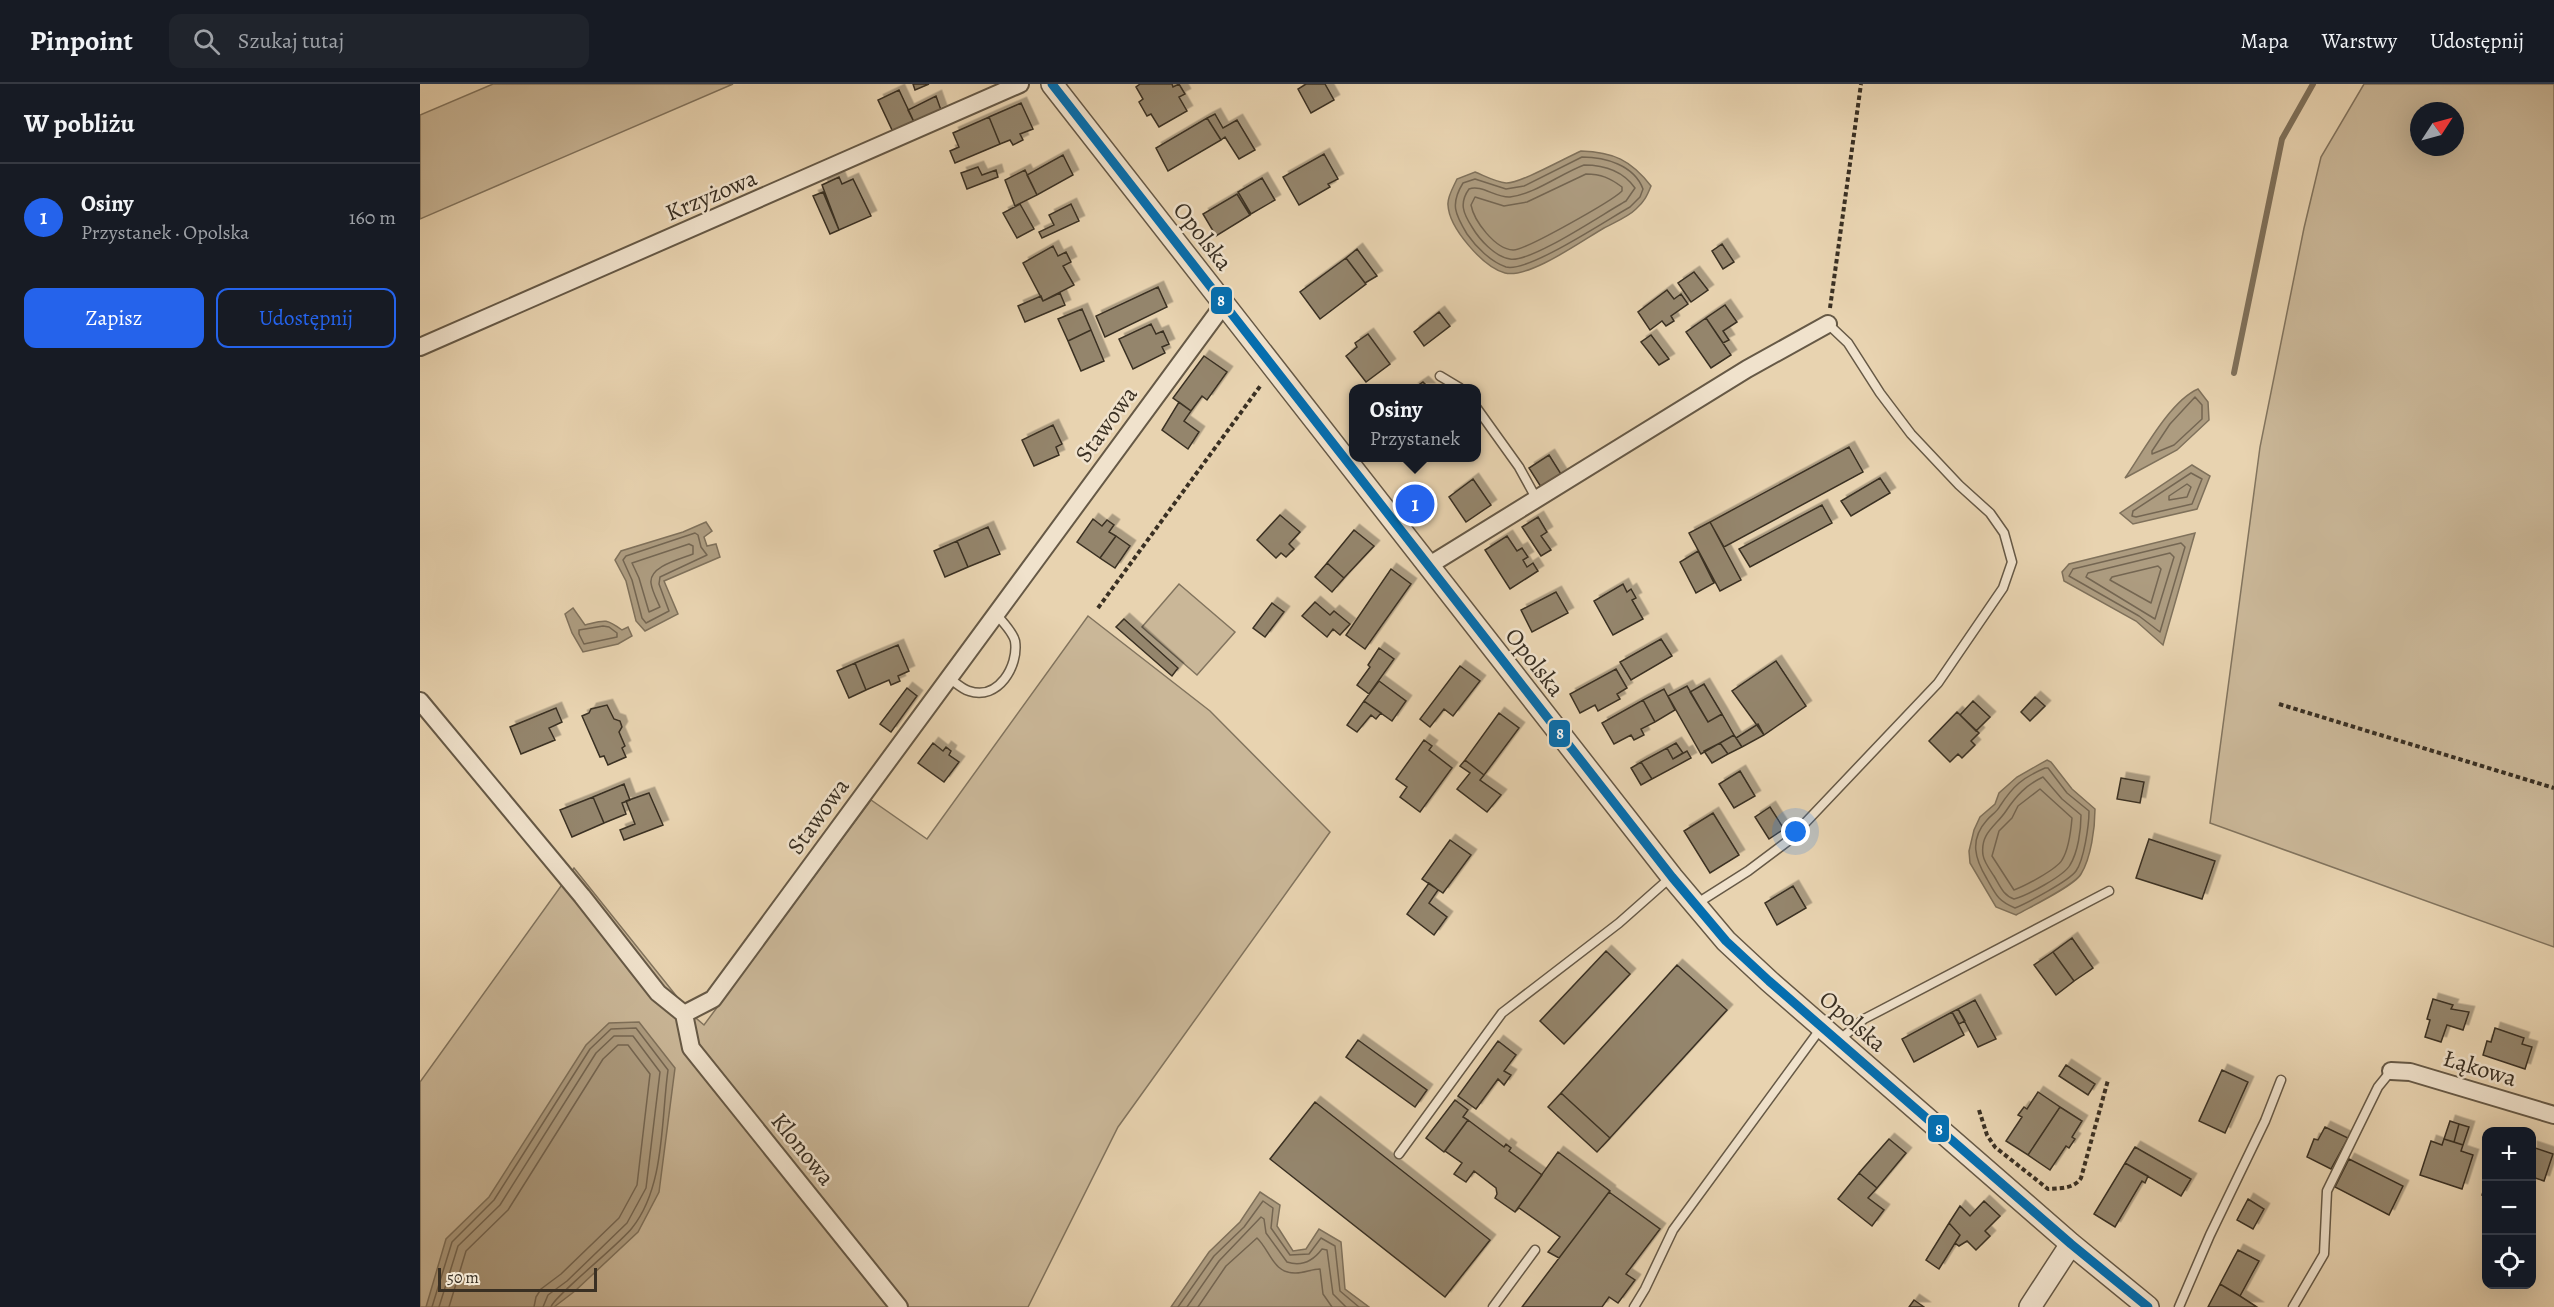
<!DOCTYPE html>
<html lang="pl">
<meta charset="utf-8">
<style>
:root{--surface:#171b24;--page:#20242c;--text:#f1f3f6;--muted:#9ea1a6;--line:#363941;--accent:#2563eb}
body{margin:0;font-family:Alegreya,serif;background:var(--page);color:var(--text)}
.controls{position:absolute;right:18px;bottom:18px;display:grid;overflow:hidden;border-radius:12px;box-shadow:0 6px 24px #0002}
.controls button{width:54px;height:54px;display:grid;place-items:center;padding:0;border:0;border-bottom:2px solid var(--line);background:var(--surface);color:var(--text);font:30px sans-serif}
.compass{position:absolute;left:1990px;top:18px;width:54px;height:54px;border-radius:50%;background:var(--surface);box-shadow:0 6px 24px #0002;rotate:54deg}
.scale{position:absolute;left:18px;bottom:15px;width:159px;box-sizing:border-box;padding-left:6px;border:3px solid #3a3023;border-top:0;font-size:16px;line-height:21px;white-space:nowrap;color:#3a3023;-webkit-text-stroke:4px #f0e2cc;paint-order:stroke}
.you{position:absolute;left:1376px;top:748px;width:21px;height:21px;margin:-15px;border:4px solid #fff;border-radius:50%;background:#1a73e8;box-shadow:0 0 0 9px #1a73e833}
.badge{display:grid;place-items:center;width:39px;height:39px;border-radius:50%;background:var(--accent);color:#fff;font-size:20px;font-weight:700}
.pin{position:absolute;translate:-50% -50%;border:3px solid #fff;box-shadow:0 2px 6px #0006}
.popup{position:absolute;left:929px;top:300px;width:132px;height:78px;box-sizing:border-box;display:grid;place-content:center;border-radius:12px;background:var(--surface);filter:drop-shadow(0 2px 4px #0005);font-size:20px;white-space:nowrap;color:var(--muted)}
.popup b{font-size:22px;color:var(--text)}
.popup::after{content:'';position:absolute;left:50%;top:100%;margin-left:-12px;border:12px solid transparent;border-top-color:var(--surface)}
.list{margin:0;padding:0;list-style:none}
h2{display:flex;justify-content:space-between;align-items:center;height:78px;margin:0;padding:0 24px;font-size:26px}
h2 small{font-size:20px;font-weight:400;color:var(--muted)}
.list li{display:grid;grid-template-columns:39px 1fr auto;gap:18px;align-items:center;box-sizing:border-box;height:108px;padding:0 24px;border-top:2px solid var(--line)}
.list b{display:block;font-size:22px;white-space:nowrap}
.list p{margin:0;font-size:20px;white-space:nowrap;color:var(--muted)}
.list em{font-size:20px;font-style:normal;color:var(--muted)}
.actions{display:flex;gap:12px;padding:18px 24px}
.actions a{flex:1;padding:14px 0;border:2px solid var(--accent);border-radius:12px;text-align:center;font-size:21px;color:var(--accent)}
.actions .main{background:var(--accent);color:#fff}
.icon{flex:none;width:33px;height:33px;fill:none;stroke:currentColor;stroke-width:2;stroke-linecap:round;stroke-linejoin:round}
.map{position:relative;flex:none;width:2134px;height:1223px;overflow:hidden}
header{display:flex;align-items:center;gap:36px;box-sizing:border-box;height:84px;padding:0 30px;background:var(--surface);border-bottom:2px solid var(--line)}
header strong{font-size:28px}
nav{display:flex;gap:33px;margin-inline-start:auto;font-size:21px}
.search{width:420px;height:54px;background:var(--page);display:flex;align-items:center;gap:15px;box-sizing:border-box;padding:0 21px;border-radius:12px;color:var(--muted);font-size:22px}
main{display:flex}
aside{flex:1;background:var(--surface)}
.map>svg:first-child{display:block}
.green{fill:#cab798;stroke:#82745e;stroke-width:1.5;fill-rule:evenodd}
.water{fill:#ad9c80;stroke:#7f715b;stroke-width:1.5}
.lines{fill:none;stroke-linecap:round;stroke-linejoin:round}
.shore{stroke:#746652;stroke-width:1.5}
.stream{stroke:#7f715b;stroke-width:6}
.building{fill:#94856c;stroke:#3a3023;stroke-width:1.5;filter:url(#shadow)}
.service-casing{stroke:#665946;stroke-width:11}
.minor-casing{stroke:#665946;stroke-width:20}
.tertiary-casing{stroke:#665946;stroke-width:24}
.path{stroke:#3a3023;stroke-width:4;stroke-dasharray:4.5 3;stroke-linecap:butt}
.service{stroke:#f0e2cc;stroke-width:8}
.minor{stroke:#f0e2cc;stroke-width:16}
.tertiary{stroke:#f0e2cc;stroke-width:21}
.bus-1-casing{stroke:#f0e2cc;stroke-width:14}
.bus-1{stroke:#056eaf;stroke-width:9}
.labels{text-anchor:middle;stroke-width:5;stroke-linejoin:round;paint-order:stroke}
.street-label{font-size:24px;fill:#3a3023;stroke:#f0e2cc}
.line-badge{stroke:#f0e2cc;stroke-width:2}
.badge-label{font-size:16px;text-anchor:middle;font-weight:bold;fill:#fff}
</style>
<header>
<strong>Pinpoint</strong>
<div class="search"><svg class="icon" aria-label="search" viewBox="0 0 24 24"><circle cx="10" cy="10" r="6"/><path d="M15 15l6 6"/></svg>Szukaj tutaj</div>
<nav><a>Mapa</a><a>Warstwy</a><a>Udostępnij</a></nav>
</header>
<main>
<aside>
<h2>W pobliżu<small></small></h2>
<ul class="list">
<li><span class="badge">1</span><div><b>Osiny</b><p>Przystanek · Opolska</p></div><em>160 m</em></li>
</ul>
<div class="actions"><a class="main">Zapisz</a><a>Udostępnij</a></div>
</aside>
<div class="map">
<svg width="2134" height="1223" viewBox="0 0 2134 1223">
<defs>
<filter id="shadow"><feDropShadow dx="5.5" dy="-5.5" stdDeviation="0" flood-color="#0004"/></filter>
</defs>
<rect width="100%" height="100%" fill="#e8d3b0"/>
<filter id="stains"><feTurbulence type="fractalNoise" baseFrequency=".00333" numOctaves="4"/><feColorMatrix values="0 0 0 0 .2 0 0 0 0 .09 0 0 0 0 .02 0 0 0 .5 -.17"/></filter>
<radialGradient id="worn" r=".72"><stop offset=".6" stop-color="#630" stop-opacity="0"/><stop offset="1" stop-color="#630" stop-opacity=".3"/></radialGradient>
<path class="green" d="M73,0H313L0,135V31Z
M1944,0H2134V863L1790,739L1840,363L1884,144L1901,73ZM1999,27H2035V63H1999Z
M759,500L815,548L777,591L722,543Z
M668,532L790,627L910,748L698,1043L608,1223H0V998L154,784L270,929L284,941L451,716L507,755Z"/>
<path class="water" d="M1161,67C1193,68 1211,76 1231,102C1227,112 1224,118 1216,125C1208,133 1195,138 1184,144C1163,156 1109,195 1085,189C1063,183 1029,144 1028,121C1027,113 1034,102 1037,95L1055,88C1065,92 1076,98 1086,99C1099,100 1145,74 1161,67Z
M1778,305L1788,318L1789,336L1757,366L1705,394C1723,368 1750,317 1778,305Z
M1772,381L1790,392L1777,425L1713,440L1700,429Z
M286,438L292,447L284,453L287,462L296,460L300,473L244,497L258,530L225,547L216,537L206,497L195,476L201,467L263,448Z
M1775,449L1743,561L1716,537L1644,497L1642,488L1649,480Z
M153,524L165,541C185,536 185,534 202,546L208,543L212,552L198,560L163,568L152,549L145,530Z
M1627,676L1631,678L1652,705L1675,725C1675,744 1671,774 1661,790C1654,802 1610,823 1596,831L1576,823L1550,779L1549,767L1554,746L1560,733L1575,720L1579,709L1597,693Z
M219,938L255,984L239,1108L218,1148L155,1207L134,1223H6L26,1155L69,1113L166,961L189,939Z
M840,1108L860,1121L857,1142L873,1167L886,1165L899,1145L921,1158L925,1205L949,1223H751L789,1168L820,1138Z"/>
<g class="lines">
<path class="shore" d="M1162,73C1185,73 1214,81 1223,105L1220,113L1210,123C1188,135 1108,189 1086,183C1071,178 1056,163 1047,150C1035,130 1030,120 1043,99L1055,95L1086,105L1104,102Z
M1164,81C1184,81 1203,87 1215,104L1206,117C1184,129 1111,179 1090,175C1075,173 1059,155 1052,143C1043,129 1039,119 1049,105C1061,100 1076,114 1090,113C1115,110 1140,90 1164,81Z
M1166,90C1181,90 1190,94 1202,103V107C1192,117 1104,167 1093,166C1075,165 1054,137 1051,121L1055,113L1084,122L1107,118Z
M1775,313L1782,321V335L1754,361L1732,370V367L1750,340Z
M1771,389L1782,395L1772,420L1716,433L1712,432L1713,427Z
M1767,400L1771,403L1767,413L1749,416V412Z
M275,449L278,451L281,463L287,471L240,493L239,500L249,527L226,539L222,534L212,496L203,476L206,472Z
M1761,459L1765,463L1740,548L1719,532L1649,492L1653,485Z
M269,460L273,462V470C261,475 229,482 231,499C232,507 237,516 240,523L229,528L219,494L212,479Z
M1750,469L1754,473L1735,535L1666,493L1668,489Z
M1738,482L1741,485L1731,519L1690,496L1692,493Z
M183,542L189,543L197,549V553L164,560L159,550V546Z
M1625,684H1628L1647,709L1669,727C1669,741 1664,776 1656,787C1649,797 1607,819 1595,824C1578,817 1576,811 1567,795C1555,775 1549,756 1567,736C1571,731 1577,728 1580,722C1593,702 1602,694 1625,684Z
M1623,693L1642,715L1661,731C1661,746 1658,768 1650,781C1644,792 1606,812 1594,815C1583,811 1580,802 1574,792C1570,786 1564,778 1563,771C1560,749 1576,742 1586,727C1596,712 1606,701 1623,693Z
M1620,705L1652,734C1651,746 1649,765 1642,776C1637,785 1605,802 1594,806L1572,772L1579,747L1592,734L1598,722Z
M12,1223L32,1158L74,1116L170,965L191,945L216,944L248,986C241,1036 245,1103 212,1144C201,1159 132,1214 131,1223
M19,1223L38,1162L80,1121L176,969L194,952H213L240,988L226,1104L207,1139L147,1197L128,1211L123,1223
M29,1223L46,1167L88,1126L183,975L198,961H208L230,990L217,1101L199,1134L141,1190L121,1205L116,1213L114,1223
M758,1223L794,1172L824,1143L843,1117L853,1124L851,1144L870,1171L889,1170L901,1154L915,1162L920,1207L939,1223
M767,1223L799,1177L841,1133L844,1135L846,1149L867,1178C882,1183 893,1177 902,1165L907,1166L913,1210L926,1223
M778,1223L806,1182L837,1154C850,1166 853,1190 876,1189C884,1189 892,1185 900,1185L903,1210L912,1223"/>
<path class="stream" d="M1814,289L1862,55L1893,0"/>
</g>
<path class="building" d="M493,0H509L495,6Z
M720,0H752L753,3L759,0L765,10L759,13L767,27L739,43L731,30L727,32L719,18L723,15L716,3Z
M886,0H905L914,16L891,29L878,5Z
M479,6L494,38L473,48L458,16Z
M516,12L521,26L494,38L488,26Z
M601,19L613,45L600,50L603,56L593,61L590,56L580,60L569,33Z
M795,30L803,44L817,36L835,66L819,75L805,53L801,56L787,34Z
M569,33L580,60L535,79L530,67L539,63L533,49Z
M787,34L801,56L748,87L736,64Z
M904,70L918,95L908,100L910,103L879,121L863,93Z
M643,71L653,91L617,111L607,91Z
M558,83L562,91L576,86L578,93L547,105L541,89Z
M605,86L617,111L595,122L585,96Z
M419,93L422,100L433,95L451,132L419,146L402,101Z
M842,94L855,116L831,130L818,108Z
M403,108L419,146L410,150L393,112Z
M817,110L830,131L796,152L783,130Z
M600,120L614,145L597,154L583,129Z
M651,120L659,137L622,154L619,148L634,141L629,131Z
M1302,160L1314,178L1303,185L1292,167Z
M633,162L638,172L646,168L651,178L643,182L654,201L623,217L603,179Z
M937,165L957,192L945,199L926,174Z
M926,174L946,200L900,235L880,208Z
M1274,188L1288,206L1271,218L1258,199Z
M738,203L747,223L685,253L676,232Z
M1247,206L1254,215L1261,210L1268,220L1251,232L1254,237L1246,242L1242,237L1230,246L1218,228Z
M640,209L645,221L605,238L598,222L621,212L623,217Z
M1305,221L1317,238L1303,247L1309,256L1303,259L1286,234Z
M662,225L671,246L648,257L638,235Z
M1019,228L1030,242L1004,262L994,248Z
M1286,234L1311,271L1291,284L1266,248Z
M731,240L736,250L743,247L749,260L742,263L745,269L713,285L699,255Z
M671,246L684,277L661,287L648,257Z
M948,250L970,280L946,298L926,272L937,263L935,259Z
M1231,251L1249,275L1239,281L1221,258Z
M784,272L807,288L787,316L782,312L771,327L753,314Z
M1003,298L1009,304H994Z
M759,318L771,327L764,337L779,348L768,365L742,346Z
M633,341L642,360L636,363L639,371L614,382L602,356Z
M1429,363L1443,388L1304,463L1290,438Z
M1129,371L1141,390L1121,403L1109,384Z
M1460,394L1470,409L1431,432L1421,417Z
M1053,395L1071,421L1046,438L1029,413Z
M1402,421L1412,439L1330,483L1319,465Z
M860,431L880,448L869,460L874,465L866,473L861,469L856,474L837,456Z
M1118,433L1127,448L1121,452L1131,466L1121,472L1102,443Z
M673,435L682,442L687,436L694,441L689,448L696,452L680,474L657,458Z
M1290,438L1321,496L1300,507L1269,449Z
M568,443L580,470L548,483L537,457Z
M934,446L954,462L924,494L907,479Z
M696,452L710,462L695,484L680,474Z
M1087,452L1097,467L1102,464L1108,473L1103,476L1107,483L1113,479L1118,487L1090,505L1065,466Z
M537,457L548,483L525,493L514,467Z
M1278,467L1294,499L1276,509L1260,478Z
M907,479L924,494L912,508L895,493Z
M971,485L991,500L945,565L926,551Z
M1203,500L1207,508L1211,505L1216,514L1212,516L1223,535L1193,551L1174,517Z
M1136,508L1148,529L1112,548L1101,526Z
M895,518L910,531L914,527L930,540L920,551L913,545L907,553L882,532Z
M852,519L864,528L845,553L833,544Z
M704,535L758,584L752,592L696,543Z
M1241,555L1252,572L1211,596L1200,578Z
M478,561L489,587L478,592L480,597L471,601L469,596L446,606L435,579Z
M959,564L974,575L949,610L937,601L950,583L948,581Z
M1356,577L1386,622L1344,651L1312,607Z
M435,579L446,606L429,614L417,587Z
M1040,582L1060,597L1033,632L1024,625L1010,643L1000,635Z
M1196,585L1207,604L1197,610L1200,615L1178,627L1175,621L1160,629L1150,610Z
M959,597L986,617L972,637L944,617Z
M1284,600L1302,630L1288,638L1270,608Z
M1267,602L1288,638L1302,630L1314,651L1281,670L1248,612Z
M487,604L497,612L471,648L460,640Z
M1244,605L1255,626L1235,638L1223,616Z
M1615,613L1625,622L1610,637L1601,628Z
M1223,616L1235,638L1221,645L1224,651L1214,656L1211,651L1194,660L1182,639Z
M944,617L961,629L956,635L951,631L937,648L927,641Z
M1553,617L1570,633L1556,647L1540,631Z
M187,621L194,635L200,637L202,643L199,648L205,662L202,664L206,673L188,681L184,672L180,673L162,632L169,629L171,625Z
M136,624L142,638L129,644L135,656L101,670L90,643Z
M1537,628L1559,649L1551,657L1555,661L1542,674L1538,670L1530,678L1509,657Z
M1079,629L1099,644L1064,691L1045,676Z
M1338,640L1344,651L1322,663L1316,654Z
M1314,651L1322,663L1308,670L1300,659Z
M1004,656L1012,662L1009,666L1032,684L1000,728L980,713L987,703L976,695Z
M513,659L523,667L526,663L531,667L529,671L539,678L524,698L498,679Z
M1256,659L1263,669L1253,675L1247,664Z
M1300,659L1308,670L1292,679L1284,667Z
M1247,664L1253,675L1267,667L1271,674L1232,695L1221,678Z
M1045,676L1064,691L1060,696L1081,711L1067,728L1037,705L1050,689L1040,682Z
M1221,678L1232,695L1221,701L1211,684Z
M1320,687L1335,712L1314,724L1299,700Z
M1701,694L1724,698L1720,719L1697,715Z
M204,700L210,716L202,719L206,730L184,739L173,713Z
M229,709L243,741L204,756L200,746L215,740L206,717Z
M173,713L184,739L152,753L140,726Z
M1350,723L1364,745L1349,755L1335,733Z
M1293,729L1319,771L1290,789L1264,747Z
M1729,755L1795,777L1782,815L1716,794Z
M1030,756L1051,771L1023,809L1002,795Z
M1009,799L1018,806L1009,819L1027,833L1014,851L987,830Z
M1373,802L1386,824L1357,841L1345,819Z
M1652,854L1673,884L1654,897L1633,868Z
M1186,867L1210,890L1144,960L1120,937Z
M1633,868L1654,897L1636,911L1614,881Z
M1257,881L1307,926L1190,1054L1141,1009Z
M2013,915L2033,921L2031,925L2049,928L2043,946L2027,941L2021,958L2005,953L2010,936L2007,935Z
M1555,916L1576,955L1558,963L1538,925Z
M1538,925L1545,937L1539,940L1532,928Z
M1532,928L1544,951L1494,978L1482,955Z
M2075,944L2104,954L2102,960L2112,963L2105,985L2063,971L2067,957L2071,958Z
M938,956L1007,1006L995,1023L926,973Z
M1078,957L1096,971L1084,987L1091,991L1084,1001L1078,995L1056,1025L1038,1012Z
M1646,981L1675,1000L1668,1011L1639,992Z
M1802,986L1828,998L1805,1049L1779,1037Z
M1618,1008L1640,1023L1608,1071L1586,1057L1602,1033L1598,1031L1604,1023L1607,1025Z
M1141,1009L1190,1054L1177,1068L1128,1023Z
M1035,1016L1048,1026L1043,1033L1048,1036L1024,1068L1006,1054Z
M895,1018L1070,1156L1025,1213L850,1075Z
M1640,1023L1662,1037L1652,1053L1655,1055L1649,1064L1646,1062L1630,1086L1608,1071Z
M1048,1036L1084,1063L1086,1060L1091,1064L1089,1067L1122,1091L1095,1128L1075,1114L1077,1110L1076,1104L1054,1087L1046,1098L1034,1090L1042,1079L1025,1067Z
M2030,1037L2039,1040L2034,1058L2024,1055Z
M2039,1040L2049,1043L2043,1061L2034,1058Z
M1905,1043L1928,1054L1911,1085L1887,1073L1894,1055L1898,1056Z
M1469,1055L1486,1069L1457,1104L1439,1089Z
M2024,1055L2043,1061L2041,1067L2053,1071L2042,1105L2000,1091L2011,1057L2022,1061Z
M1715,1063L1771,1095L1761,1112L1705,1079Z
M2112,1063L2133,1070L2124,1097L2112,1093Z
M1138,1068L1190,1107L1139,1174L1128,1168L1140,1153L1099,1124L1095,1128Z
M1929,1075L1983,1102L1969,1131L1915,1103Z
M1705,1079L1728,1092L1725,1099L1722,1097L1695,1143L1674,1130Z
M1439,1089L1457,1104L1448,1114L1464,1126L1452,1142L1418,1115Z
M2066,1097V1113L2062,1111Z
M1189,1108L1240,1145L1206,1190L1215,1196L1198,1219L1189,1213L1182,1223H1102Z
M1828,1115L1844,1125L1833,1145L1817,1136Z
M1564,1117L1580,1132L1565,1147L1570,1152L1556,1166L1547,1157L1539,1162L1535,1159L1540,1151L1529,1139L1540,1122L1550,1132Z
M1529,1139L1540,1151L1519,1185L1506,1176Z
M1818,1166L1839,1177L1820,1212L1800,1200Z
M1800,1200L1820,1212L1837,1223H1788Z
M1494,1216L1504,1223H1489Z"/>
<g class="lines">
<defs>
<path id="service" d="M1020,292L1040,304
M1056,323L1099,383L1116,414
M529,594C535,598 542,605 549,607C578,617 599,582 595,557C593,548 582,537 576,530
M1276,820L1328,787L1368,757L1518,599L1583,504L1592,478L1584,449L1570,429L1539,401L1491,350L1460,309L1428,259L1408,240
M1418,957L1444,935L1689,807
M979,1070L1082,929L1199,839L1251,793
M1073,1223L1115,1166
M1214,1223L1225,1205L1253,1146L1401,944
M1759,1223L1790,1151L1845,1037L1861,996
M1873,1223L1904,1170L1907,1107L1958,1003L1971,987"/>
<path id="minor" d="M0,263L600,0
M1008,482L1327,285L1408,240
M0,617L162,812L238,909L264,930
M264,930L293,915L804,220
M264,930L271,964L479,1223
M1971,987L1990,988L2134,1031"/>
<path id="tertiary" d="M632,0L1252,793L1306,857L1349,897L1651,1160L1728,1223
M1610,1223L1651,1160"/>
</defs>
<use href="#service" class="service-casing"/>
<use href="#minor" class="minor-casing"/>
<use href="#tertiary" class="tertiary-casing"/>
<path class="path" d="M1410,224L1441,0
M678,524L841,301
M1859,620L2134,704
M1559,1026L1567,1051L1575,1063L1628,1105C1640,1104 1654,1105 1661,1094L1688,996"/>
<use href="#service" class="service"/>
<use href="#minor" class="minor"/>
<use href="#tertiary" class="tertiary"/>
<defs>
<path id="bus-1" d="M632,0L1252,793L1306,857L1349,897L1651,1160L1728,1223"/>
</defs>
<use href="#bus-1" class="bus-1-casing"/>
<use href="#bus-1" class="bus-1"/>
</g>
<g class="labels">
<g class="street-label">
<text transform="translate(291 111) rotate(-23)" y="8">Krzyżowa</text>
<text transform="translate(783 152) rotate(52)" y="8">Opolska</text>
<text transform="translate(686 340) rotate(-54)" y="8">Stawowa</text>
<text transform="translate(1115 578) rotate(52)" y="8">Opolska</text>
<text transform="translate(398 732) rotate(-54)" y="8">Stawowa</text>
<text transform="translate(1433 937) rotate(41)" y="8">Opolska</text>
<text transform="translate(2060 984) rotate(17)" y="8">Łąkowa</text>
<text transform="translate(383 1065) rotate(51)" y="8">Klonowa</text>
</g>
</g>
<g class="line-badge">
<rect x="790" y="202" width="23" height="29" rx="6" fill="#056eaf"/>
<rect x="1128" y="635" width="23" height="29" rx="6" fill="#056eaf"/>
<rect x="1507" y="1030" width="23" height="29" rx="6" fill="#056eaf"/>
</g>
<g class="badge-label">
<text x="801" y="222">8</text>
<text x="1140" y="655">8</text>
<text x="1519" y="1051">8</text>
</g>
<rect width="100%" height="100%" filter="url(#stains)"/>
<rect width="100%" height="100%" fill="url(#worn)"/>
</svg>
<div class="controls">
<button>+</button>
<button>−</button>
<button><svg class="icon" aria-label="locate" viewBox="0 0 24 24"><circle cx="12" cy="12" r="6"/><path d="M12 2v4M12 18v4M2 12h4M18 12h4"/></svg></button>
</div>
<svg class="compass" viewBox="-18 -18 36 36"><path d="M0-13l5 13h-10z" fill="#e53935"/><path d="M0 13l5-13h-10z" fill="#9ea1a6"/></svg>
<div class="scale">50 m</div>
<div class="you"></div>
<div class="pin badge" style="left:995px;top:420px">1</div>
<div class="popup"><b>Osiny</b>Przystanek</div>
</div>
</main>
